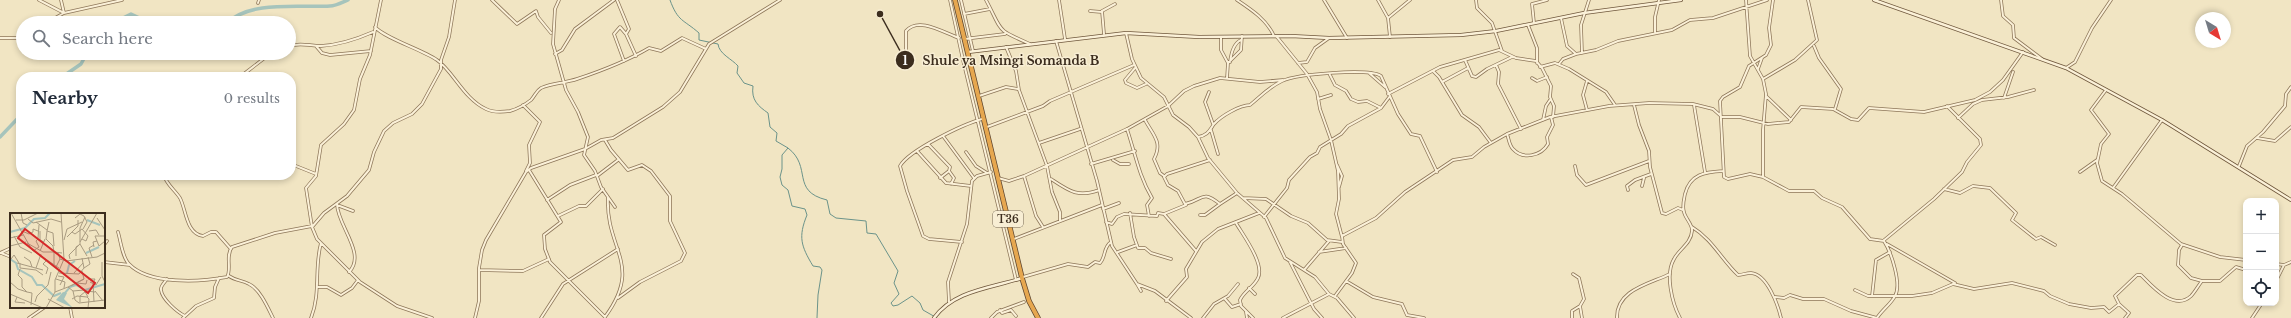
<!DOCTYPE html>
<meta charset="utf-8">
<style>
:root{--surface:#fff;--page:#f2f2f3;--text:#1f2937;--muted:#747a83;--line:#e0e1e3}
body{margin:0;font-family:"Libre Baskerville",serif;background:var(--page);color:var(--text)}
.controls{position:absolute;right:12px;bottom:12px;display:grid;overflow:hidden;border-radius:8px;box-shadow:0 2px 6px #0003}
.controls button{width:36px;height:36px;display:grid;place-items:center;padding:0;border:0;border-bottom:1px solid var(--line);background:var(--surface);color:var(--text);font:20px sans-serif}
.compass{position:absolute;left:2195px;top:12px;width:36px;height:36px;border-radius:50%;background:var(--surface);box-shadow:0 2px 6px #0003;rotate:142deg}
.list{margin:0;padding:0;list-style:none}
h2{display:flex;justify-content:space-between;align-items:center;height:52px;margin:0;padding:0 16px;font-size:17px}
h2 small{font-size:13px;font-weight:400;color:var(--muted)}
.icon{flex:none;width:22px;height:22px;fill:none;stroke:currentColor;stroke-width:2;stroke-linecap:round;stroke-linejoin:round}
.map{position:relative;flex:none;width:2291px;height:318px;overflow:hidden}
.search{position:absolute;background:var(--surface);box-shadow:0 2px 6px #0003;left:16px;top:16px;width:280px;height:44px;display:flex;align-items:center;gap:10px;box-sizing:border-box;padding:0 14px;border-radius:22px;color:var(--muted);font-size:15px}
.panel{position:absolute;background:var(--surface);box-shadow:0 2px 6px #0003;left:16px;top:72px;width:280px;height:108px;border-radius:16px}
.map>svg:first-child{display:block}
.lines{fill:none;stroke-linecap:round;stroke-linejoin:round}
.stream{stroke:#6b938a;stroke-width:1}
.river{stroke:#a6c4bc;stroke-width:3.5}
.street-casing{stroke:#8d7659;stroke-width:3.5}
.secondary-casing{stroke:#6f573c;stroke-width:4}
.highway-casing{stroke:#5b432d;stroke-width:5.5}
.street{stroke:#fbf1d8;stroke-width:2}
.secondary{stroke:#fbf1d8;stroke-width:2.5}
.highway{stroke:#e6a74f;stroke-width:4}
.labels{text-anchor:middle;stroke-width:3;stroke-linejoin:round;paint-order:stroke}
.shield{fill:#f8eed4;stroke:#746755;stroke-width:1}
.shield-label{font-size:10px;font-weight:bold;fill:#3c2d1e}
.inset-river{fill:none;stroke:#a6c4bc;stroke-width:2}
.inset-road{fill:none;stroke:#a99b81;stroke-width:1}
.view{fill:#d62828;fill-opacity:0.15;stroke:#d62828;stroke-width:2}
.inset-edge{fill:none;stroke:#3c2d1e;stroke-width:2}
.leader{fill:none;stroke:#3c2d1e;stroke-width:1.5}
.callout-dot{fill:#3c2d1e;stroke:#f8eed4;stroke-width:1.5}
.mark-label{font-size:12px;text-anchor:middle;font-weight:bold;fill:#fff}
.callout-label{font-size:12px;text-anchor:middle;font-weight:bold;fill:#3c2d1e;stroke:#f8eed4;stroke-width:3;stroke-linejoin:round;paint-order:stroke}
</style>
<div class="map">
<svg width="2291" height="318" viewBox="0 0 2291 318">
<rect width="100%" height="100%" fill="#f1e5c3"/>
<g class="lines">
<path class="stream" d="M670,0C678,22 683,19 699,33V40L718,44C719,54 732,59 738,66L737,73L744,83L753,86C751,100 758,106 768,113L770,127L777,133L776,141L788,148L782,155V169L780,177L782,185L788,190L792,206L805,209L807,215C798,237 801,246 813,266L820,267L822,270L818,295L817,318
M788,148C813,167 790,191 827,200L830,214L836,218L866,221L867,233L876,234L898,271L894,283L899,294L891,303L893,306L898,305L912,296L920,303L923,310L937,318"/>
<path class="river" d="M113,23L131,14L150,23
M227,23C251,0 299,8 330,6C336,6 343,2 348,0
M62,77L81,64L87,53
M0,137L21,115"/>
<defs>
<path id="street" d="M39,0L64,13L122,0
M492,0L517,24L536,11L538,17L551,33
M559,0L555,9L553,44L566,90L578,112L588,137L584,155L595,171L601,187L615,207
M617,0L629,29L626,34
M950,0L963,60L1016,280
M961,0L973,51
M986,0C1003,32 995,29 1030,44
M1059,0L1065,39
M1237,0C1252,10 1267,20 1274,36
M1324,0L1347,38
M1378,0L1388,18L1390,37
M1476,0L1477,8L1492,23L1502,51
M1746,0L1750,56L1763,79L1766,94L1763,130V177
M1773,0L1769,28L1771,45L1766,55L1749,66L1740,87L1723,97L1720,101L1724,177L1728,179L1750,174L1763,177L1789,191H1814L1822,198L1842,207L1870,239L1884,241C1891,252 1902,284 1895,296C1891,304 1882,310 1877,318
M2001,0L2003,16L2013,25L2014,38L2042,59
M258,3L259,0
M1090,11L1102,12
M964,14L990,9
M1388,18L1410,0
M1561,18L1567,46L1576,54
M46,23L64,13L61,0
M1534,23L1532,4L1547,0
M1528,25L1537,48V63
M375,27C386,39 421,49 437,60C453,71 464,99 486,109C492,112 503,112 510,111C517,109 526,104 531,100C535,96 536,91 541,88C552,83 565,83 577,79C601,71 627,61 649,48L661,51L682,38L706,49
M1655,32V17L1659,0
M1126,33L1132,59L1141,78L1164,97L1173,115L1189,127L1198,137L1208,158L1237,193L1266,218L1285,258L1315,277L1329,294
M1104,34L1102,11L1115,4
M1221,37V50L1228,63L1227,78
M1277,37L1307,74L1317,92L1320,109L1331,140L1338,171L1339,199L1336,214L1342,237
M0,38H23
M964,39L1005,34
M1056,41L1097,181L1112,246L1137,284L1155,291L1191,318
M289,46C301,42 309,46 321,46C338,45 357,39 373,32
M316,46L322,53L330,55L371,51
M1814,46L1819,58L1841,89L1835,109
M1006,47L1016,71L1019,90L1047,166L1052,192L1060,212V221
M906,50V31C919,16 944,33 959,38
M1582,53L1581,25L1589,0
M555,54L562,50L575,29L614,0
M1465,60L1472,76L1476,77L1487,69L1512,57
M624,61L614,34L620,27L626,34L636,56
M1230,62C1231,54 1234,43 1241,40
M1228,63L1241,50L1242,36
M1298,63L1307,62L1315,48L1329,38
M1559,64L1563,59L1576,54L1596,50L1618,41L1672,30L1690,20L1713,18L1767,0
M1496,65L1499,72L1498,84L1521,129
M1540,67L1555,63L1569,69L1606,92L1615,105
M1135,68L1125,80L1126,83L1137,88L1146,84
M2066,68L2075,62L2092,28L2111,0
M1758,69L1762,58
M1433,71L1439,77L1462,115L1479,127L1491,143
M1369,73L1385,87
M1330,75L1335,85L1346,91L1351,99L1358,102L1367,101L1381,108
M240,77L271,53
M1532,78L1537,81L1547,77
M1763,79L1795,60L1817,40L1808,0
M1587,81L1583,95L1587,110
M1442,82L1468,68
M2106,90L2091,110L2109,134L2101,144L2097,163L2102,181L2122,194L2181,244L2220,257L2246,260
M1209,92L1205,102L1213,124
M1388,94L1440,67L1499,50L1516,58L1536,61L1542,68L1551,86L1550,97L1554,106L1553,117
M979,96L1006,87L1018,89
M1766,96L1791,120
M2004,98L2013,72
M1318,99L1331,95
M523,105L540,122L529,145L530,163L526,171
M1634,105L1639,125L1649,151L1650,167L1662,213L1666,214L1678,208L1683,210
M1694,105L1705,172
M1958,118L1973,104L1982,100L2008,97L2034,90
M1145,120C1153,135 1163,142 1154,159L1160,173L1164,176
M1543,120L1546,106L1550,100
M987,127L1043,106L1050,101L1134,65
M1127,129C1135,153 1139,176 1152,198L1147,205L1149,216
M1211,130L1218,154
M1507,134C1509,139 1509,145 1513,149C1523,160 1541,156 1548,144L1547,137L1553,125L1551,117
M943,136L974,178
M1198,137C1208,135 1209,131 1214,124C1221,116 1240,105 1250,105C1261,96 1269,87 1282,81C1297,74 1369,68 1381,76L1398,114L1411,134L1420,136L1437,172
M2257,138L2275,141L2291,127
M605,140L611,150L628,170L642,165L651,171L670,196V221L685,253L681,261L640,282L618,298
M1039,143L1080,129
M928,144L950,167L949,171L940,178
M917,151L946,183L971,186
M966,152L976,166L987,173
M1113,160L1120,164H1129
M1210,160L1167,174L1164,177L1168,185L1178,191L1185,204C1204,200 1201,189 1220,204L1237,193
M291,164L316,174
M1091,164L1135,151
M1337,165L1342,176L1339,187
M1575,166L1577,175L1586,185L1649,161
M2239,166L2247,146L2263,132L2285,106L2286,94L2291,87
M529,170L561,222L544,235L545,249L550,262L605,317
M949,171L954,178L951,184
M2080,172L2097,160
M164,175C166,184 175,190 180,198C186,209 186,234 203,236L211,232H216L231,249
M597,176L618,160
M1024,176L1036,216L1043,227
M998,178L1009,181L1024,176L1127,129L1168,106L1184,91L1194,86L1220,78L1260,82L1283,80
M1051,179C1069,191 1078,198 1099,190
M1642,186L1644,178
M2113,188L2162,120
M1944,189L1960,193L1973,186L1990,188L2016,213L2012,220L2036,239L2041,237L2055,245
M1628,190L1627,186L1635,180L1651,174
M1243,198L1266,199L1291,216L1308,223L1327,240L1342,242
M547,200L570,185L596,175
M337,204C337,225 367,254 349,272
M337,205L353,211
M1103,209L1119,203
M1130,213L1134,237L1138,248H1145L1151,253L1171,259
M1164,214L1196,251
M1200,215H1205L1220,204
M558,216L579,206H586L603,189
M1264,217L1287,188L1289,180L1310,157L1317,153L1320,147L1341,134L1348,126L1381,108L1390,96
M1106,222L1112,224L1117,217L1124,214L1157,216L1158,213L1164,214L1186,205
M1236,223C1243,235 1265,264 1258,278C1254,287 1244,291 1240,300L1241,306L1253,318
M312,227L306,188L316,176L321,145L344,124L354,110L360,79L370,55L381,0
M1692,227C1712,239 1722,260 1738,275C1742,275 1746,273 1751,273C1767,274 1778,305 1781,318
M118,232C121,242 122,257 129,264C149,285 200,282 227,277C232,269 225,256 232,247L275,233L312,226
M1014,239L1102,205
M1883,241L1934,199L1962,172L1967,162L1981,145L1980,139L1947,106
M962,242L929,239L923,236L907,191L900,166C909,150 964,124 982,119
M1887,244L1955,283
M104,245L107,241
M2182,245L2179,250L2178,265L2191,278L2202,281
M1118,252L1137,245
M1319,252L1346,248
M0,253L11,248
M1,253L11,257
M104,262L130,265
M1290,262L1314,309L1322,318
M2276,264L2284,265L2291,262
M479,270L523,271L549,259
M1304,270L1329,241
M1573,274L1579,278L1584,299L1580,306L1582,318
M229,276C236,281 242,280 249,284C260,289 268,308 273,318
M1023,277L1068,264L1088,267L1095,262L1100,263C1106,257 1103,247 1111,242
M167,279C165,282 160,286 161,290C162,299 177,312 185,316
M1346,281L1373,297L1402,304L1407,315L1424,318
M2276,281L2284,265
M1137,284L1141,291
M318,287H327L341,295L352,288L358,280
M1249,288L1255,294
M1855,290L1868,296H1912L1932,293L1953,284L1974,289L2012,283L2044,291L2050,296L2069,304L2091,308L2104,307L2109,312L2119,304
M1335,296L1352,273L1356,263L1343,244L1342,236L1376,218L1405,192L1453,160L1472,157L1484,147L1507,134L1550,117L1609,106L1649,103L1693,104L1713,109L1722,117H1740L1768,124L1789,122L1801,107L1833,109L1851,119L1858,120L1869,108L1924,112L1975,100L1990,92L2003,80L2023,52
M1872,296L1876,260L1890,252
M1775,297L1784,298L1790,295L1803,299H1824L1851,311L1877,318
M1225,299L1232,307L1241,304
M1166,301L1187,277L1186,269L1202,242L1218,229L1259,213
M949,302L948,282L967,224L972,181L977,176L991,172
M70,307L72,318
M1000,310L1002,313L1011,310L1016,316
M1246,312L1247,318
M605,317C644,264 605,250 608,197
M29,318L45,307
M183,318L196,306L214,298L215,287L219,278
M311,318C321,293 314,268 321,243
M432,318L397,306L360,282L317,239L312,227L324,213L347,196L369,170L374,152L384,131L393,123L412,114L422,104L441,69V60L449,37L455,0
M475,318L479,301V268L482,250L486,240L526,172L531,168L585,149L601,140L613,138L663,107L680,92L709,44L780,0
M541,318L563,284L618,249
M991,318L997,312L1024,302
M1203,318L1214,304L1228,296L1238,284
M1283,318L1329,294L1337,298L1354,318
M1572,318V311L1580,306
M1617,318C1616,290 1649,284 1670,274
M1680,318C1672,303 1665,274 1674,259C1679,249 1691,244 1692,231C1693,225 1685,218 1684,212C1682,206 1684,199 1685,194C1690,174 1705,172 1723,171
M2125,318L2129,313L2119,304L2115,296L2137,275H2141C2151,285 2174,312 2191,296C2195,292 2198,286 2202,281H2220L2236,267L2246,270
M2252,318L2262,303"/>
<path id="secondary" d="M1874,0L2066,68L2162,120L2291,200
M968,52L1126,33L1199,37L1291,36L1329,38L1461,35L1496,31L1584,13L1681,0
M934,318C954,290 992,288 1022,278"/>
<path id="highway" d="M955,0L1022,278L1029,301L1038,318"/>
</defs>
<use href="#street" class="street-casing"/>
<use href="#secondary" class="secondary-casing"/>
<use href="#highway" class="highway-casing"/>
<use href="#street" class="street"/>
<use href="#secondary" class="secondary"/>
<use href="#highway" class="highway"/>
</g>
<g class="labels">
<rect class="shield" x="993" y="211" width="30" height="16" rx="3"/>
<g class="shield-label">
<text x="1008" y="223">T36</text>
</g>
</g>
<g transform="translate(10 213)">
<rect width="95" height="95" fill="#f1e5c3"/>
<path d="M53,79L57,80L54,86L63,95L46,87Z" fill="#a6c4bc"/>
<path class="inset-river" d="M77,7L90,12M0,19L15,15L24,6L35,5L40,0M76,40L89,34M0,46L6,50L8,56L22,64L27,72H32L44,83L51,80M57,60L59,52L65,48M54,81L60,74L66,72L75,77L95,71"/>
<path class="inset-road" d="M1,0L22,37L49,55M11,0L13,10L17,12M75,4L70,15V31L77,43M65,5L70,1L74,3L77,9L73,16M87,5L95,17M18,6L23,10L41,6L51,9M6,7H14L28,0M26,9L37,17M39,9L37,18L43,20L44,33M12,18L19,21L23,19V16L28,18M30,18V27L34,29M37,18L36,26L43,33L44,39L52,40M79,18L86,17L89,22M62,19L65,21L72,16L78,23L76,28L72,26M4,23L10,34L22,40M57,24L68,13V7M0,25L13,22M28,25L29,12M54,27L57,16L72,9M87,28L85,23H95M70,29L87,0M17,30L33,39H44M0,33L16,29M84,34L83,29L87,28L89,33L95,28M23,38L29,34L26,28L28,26M30,38L35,26M44,39V52M66,43V34L69,32M14,44L20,48L22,54M82,44L79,35L84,32M1,46L4,42L9,50M50,46L56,48L87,44L95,40M60,46L59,42L70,31M92,49V63L95,69M7,50L33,57M10,50V55L26,57L33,62M46,54L50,46L48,40M26,55L31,41M74,55L80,51L78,44M10,56L8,62L12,66V74L17,79L22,80L21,92M49,60L69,61L74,55L72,45M64,60L73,50M36,61L38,55L33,51L37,47M48,63L54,64L50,72M46,66L55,69L54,75M78,66H85L83,70L84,89M0,69L8,76L17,79M80,69L86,72L91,64M67,70L76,71L77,67M61,73L74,66M58,74L74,66L72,58M63,78L74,77L78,84M85,78L93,88M45,79L58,74L63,78L65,87L69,90L95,87M0,81L33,95M7,84L5,89L15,90M38,86L55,95M62,86L67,83L77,84L79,86L78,95M25,89L27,83L38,72L41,59M70,89V83L76,78L85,79M36,95L45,79V67L54,46L51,0"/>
<path class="view" d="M15,16L85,70L78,80L8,25Z"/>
<rect width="95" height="95" class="inset-edge"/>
</g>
<path class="leader" d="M880 14L905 60"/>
<g class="callout-dot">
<circle cx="880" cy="14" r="4"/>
<circle cx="905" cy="60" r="10"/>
</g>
<g class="mark-label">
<text x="905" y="65">1</text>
</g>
<g class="callout-label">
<text x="1011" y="65">Shule ya Msingi Somanda B</text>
</g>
</svg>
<div class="controls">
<button>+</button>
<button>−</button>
<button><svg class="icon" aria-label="locate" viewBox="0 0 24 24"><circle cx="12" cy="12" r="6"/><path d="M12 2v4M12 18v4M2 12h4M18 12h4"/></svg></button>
</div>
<svg class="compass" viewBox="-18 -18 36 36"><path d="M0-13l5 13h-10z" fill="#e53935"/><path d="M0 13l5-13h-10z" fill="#747a83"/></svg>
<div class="search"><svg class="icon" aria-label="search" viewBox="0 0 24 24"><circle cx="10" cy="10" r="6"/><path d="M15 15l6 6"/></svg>Search here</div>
<section class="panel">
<h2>Nearby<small>0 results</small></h2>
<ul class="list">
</ul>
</section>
</div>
